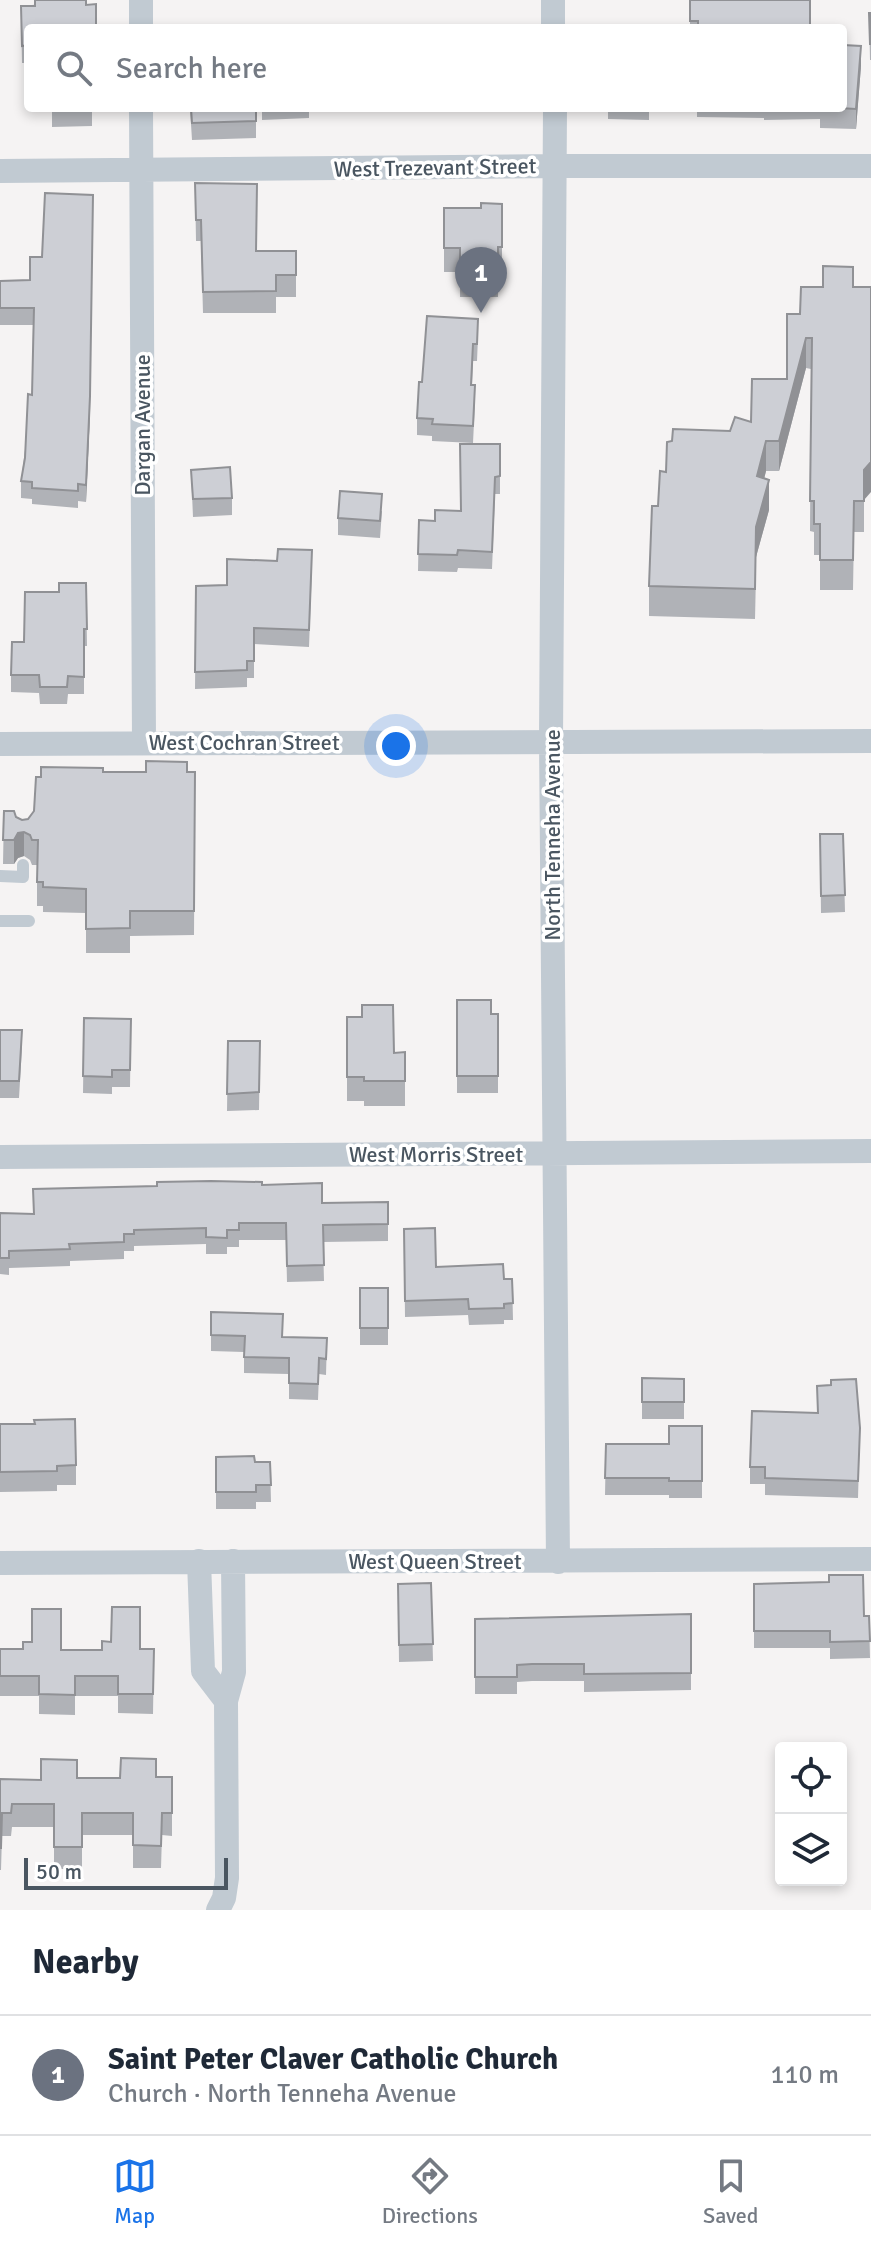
<!DOCTYPE html>
<meta charset="utf-8">
<style>
:root{--surface:#fff;--page:#f2f2f3;--text:#1f2937;--muted:#747a83;--line:#e0e1e3;--accent:#1a73e8}
body{margin:0;font-family:Signika,sans-serif;background:var(--page);color:var(--text)}
.controls{position:absolute;right:24px;bottom:24px;display:grid;overflow:hidden;border-radius:8px;box-shadow:0 4px 12px #0003}
.controls button{width:72px;height:72px;display:grid;place-items:center;padding:0;border:0;border-bottom:2px solid var(--line);background:var(--surface);color:var(--text);font:40px sans-serif}
.scale{position:absolute;left:24px;bottom:20px;width:204px;box-sizing:border-box;padding-left:8px;border:4px solid #4a5661;border-top:0;font-size:22px;line-height:28px;white-space:nowrap;color:#4a5661;-webkit-text-stroke:6px #fff;paint-order:stroke}
.you{position:absolute;left:396px;top:746px;width:28px;height:28px;margin:-20px;border:6px solid #fff;border-radius:50%;background:#1a73e8;box-shadow:0 0 0 12px #1a73e833}
.badge{display:grid;place-items:center;width:52px;height:52px;border-radius:50%;background:var(--accent);color:#fff;font-size:26px;font-weight:700}
.pin{position:absolute;translate:-50% -66px;filter:drop-shadow(0 2px 4px #0008)}
.pin::after{content:'';position:absolute;top:42px;width:28px;height:24px;background:inherit;clip-path:polygon(0 0,100% 0,50% 100%)}
.list{margin:0;padding:0;list-style:none}
h2{display:flex;justify-content:space-between;align-items:center;height:104px;margin:0;padding:0 32px;font-size:34px}
h2 small{font-size:26px;font-weight:400;color:var(--muted)}
.list li{display:grid;grid-template-columns:52px 1fr auto;gap:24px;align-items:center;box-sizing:border-box;height:120px;padding:0 32px;border-top:2px solid var(--line)}
.list b{display:block;font-size:30px;white-space:nowrap}
.list p{margin:0;font-size:26px;white-space:nowrap;color:var(--muted)}
.list em{font-size:26px;font-style:normal;color:var(--muted)}
.icon{flex:none;width:44px;height:44px;fill:none;stroke:currentColor;stroke-width:2;stroke-linecap:round;stroke-linejoin:round}
.map{position:relative;flex:none;width:871px;height:1910px;overflow:hidden}
.search{position:absolute;background:var(--surface);box-shadow:0 4px 12px #0003;left:24px;right:24px;top:24px;height:88px;display:flex;align-items:center;gap:20px;box-sizing:border-box;padding:0 28px;border-radius:8px;color:var(--muted);font-size:30px}
.sheet{height:224px;background:var(--surface)}
nav{display:flex;justify-content:space-around;align-items:center;box-sizing:border-box;height:112px;border-top:2px solid var(--line);background:var(--surface);font-size:22px;color:var(--muted)}
nav a{display:grid;justify-items:center;gap:4px}
nav .on{color:var(--accent)}
.map>svg:first-child{display:block}
.lines{fill:none;stroke-linecap:round;stroke-linejoin:round}
.service{stroke:#c1cad2;stroke-width:12}
.minor{stroke:#c1cad2;stroke-width:24}
.wall{fill:#b0b2b7}
.shaded-wall{fill:#909195}
.building{fill:#cdcfd5;stroke:#909195;stroke-width:2}
.labels{text-anchor:middle;stroke-width:7;stroke-linejoin:round;paint-order:stroke}
.street-label{font-size:22px;fill:#4a5661;stroke:#fff}
</style>
<div class="map">
<svg width="871" height="1910" viewBox="0 0 871 1910">
<rect width="100%" height="100%" fill="#f5f3f3"/>
<g class="lines">
<path class="service" d="M0,876L23,877V865
M0,921H29"/>
<path class="minor" d="M553,0V28
M141,28V0
M141,108L144,743
M555,108L551,740L558,1562
M0,171L556,166H871
M0,744L871,741
M0,1157L871,1151
M199,1561L203,1671L226,1701
M0,1563L871,1559
M218,1910L224,1898L227,1878L226,1701L234,1672L233,1561"/>
</g>
<path class="wall" d="M86,0L28,28V63H22L21,6Z
M690,0L810,28H690Z
M869,13H871V60H870Z
M861,66L856,129L820,128V119L764,120V118L697,117V108H843Z
M52,108H92V126L52,127Z
M190,108H256V138L192,140Z
M262,108H309V118L262,120Z
M608,108H649V120L608,119Z
M195,183L256,251H296V297H276V313H203L201,241H196Z
M502,204V272H498V297H460V272H444V208H481Z
M30,280L90,413L86,502L78,501V508L32,504V499L21,498V481L32,395L33,325H0V281Z
M853,287L864,500V532H854L853,590H820V555H814V532L810,531L811,369L806,368L779,471H766L764,479L769,510L756,557L755,619L649,616V586L658,506L666,472L730,431L751,422L787,379L800,314Z
M478,337L477,361H473L472,385L475,402L473,443L432,441V436L417,435V418L422,382Z
M500,444V494H495L492,569L458,568L457,572L418,571L419,520L435,521L461,511Z
M191,470L232,498V515L193,517Z
M382,511L380,538L338,535V518Z
M312,567L309,647L254,644V678H247V687L195,689L196,586L227,585Z
M86,583L87,646H84V694H68L67,704H40L39,693L11,692V675L24,642L59,592Z
M103,772H195L194,935L130,936V953H86V913L43,912V906H37V865H32L30,860L24,856L18,858L14,864H3L4,811L22,820L28,819Z
M820,834H843L845,912L821,913Z
M457,1000L491,1014H498V1093H457Z
M347,1017L394,1053L405,1052V1106H364V1101H347Z
M84,1018L131,1019L130,1087H112V1094L83,1093Z
M0,1030L22,1047L19,1098H0Z
M228,1041H260L259,1110L227,1111Z
M262,1185L322,1203L388,1202V1241L323,1242L324,1281L287,1282L286,1240H239V1247H227V1254H206V1244L134,1246V1251H124V1259L70,1261V1266L9,1268V1275L0,1274V1213L34,1214L33,1189Z
M404,1229L436,1267L504,1279H512L513,1320H504V1324L469,1325L468,1315L405,1317Z
M360,1288H388V1345H360Z
M211,1312L282,1337L327,1338L326,1375L319,1374L318,1400L289,1399V1374L244,1373V1352L211,1351Z
M642,1378L684,1379V1419H642Z
M817,1386L860,1428L858,1498L765,1495V1484H750V1467L818,1413Z
M0,1424L76,1465V1485H57V1491L0,1492Z
M702,1426V1498H669V1495H605L606,1444H669Z
M216,1457L255,1462H270L271,1502H256V1509H216Z
M431,1583L433,1661L399,1662L398,1584Z
M754,1584L864,1616H869L870,1658L830,1659V1648H754Z
M691,1614V1690L584,1692V1681H532L517,1682V1694H475V1619Z
M0,1649H154L153,1714L118,1713V1696H75V1715L39,1714V1696H0Z
M156,1777H172V1836L162,1835L161,1868H133V1835H82V1869H54V1827H12L11,1836H2L1,1870H0V1779L41,1780Z"/>
<path class="shaded-wall" d="M861,46V66L856,129V109Z
M93,195L90,413L86,502V485Z
M806,338V368L779,471V441Z
M766,441V471L757,507V476Z
M871,462V492L864,500V532V470Z
M769,480V510L756,557L755,619L756,527Z
M24,832V856L18,858L14,864V840L18,833Z"/>
<path class="building" d="M35,0H86V5L96,4V28H28V45L22,46L21,6H35Z
M690,0H810V28H698V21H690Z
M869,13H871V44H870Z
M843,45L861,46L856,109L839,108H843Z
M52,108H92V109L52,110Z
M191,108H256V121L192,123Z
M195,183L257,184L256,251H296V275H276V291L203,292L201,220H196Z
M45,193L93,195L90,396L86,485L78,484V491L32,488V482L21,481L25,458L28,394L32,395L34,308H0V281L30,280V257H42Z
M481,203L502,204V247H498V272H460V248H444V208H481Z
M823,266L853,267V287H871V462L864,470V501H854L853,560H820V524H814V501H810L812,338H806L779,441H766L757,476L769,480L756,527L755,589L649,586L652,506H658L660,471L666,472L667,442L672,441L673,429L730,431L735,417L751,422L752,379H787V314H800L801,287H823Z
M427,316L478,319L477,344H473L471,385H475L473,426L432,424L433,419L417,418L419,382H422Z
M460,444H500V476L495,477L492,552L458,550L457,555L418,554L419,520L435,521V510L461,511Z
M230,467L232,498L193,499L191,470Z
M340,491L382,494L380,521L338,518Z
M278,549L312,550L309,630L254,628V661H247V670L195,672L196,586L227,585V559L277,561Z
M59,583H86L87,629H84V677L68,676L67,687H40L39,675H11L12,642H24L25,592H59Z
M146,761L187,762V772H195L194,911H130V928L86,929V889L43,887V882H37L38,840H32L30,835L24,832L18,833L14,840H3L4,811H14L16,817L22,820L28,819L34,811L36,777H41V767L103,768V772H146Z
M820,834H843L845,895L821,896Z
M457,1000H491V1014H498V1076H457Z
M362,1005H393L394,1053L405,1052V1081H364V1077H347V1017H362Z
M84,1018L131,1019L130,1070H112V1077L83,1076Z
M0,1030H22L19,1081H0Z
M228,1041H260L259,1092L227,1094Z
M211,1181L262,1182V1185L322,1183V1203L388,1202V1224L323,1225L324,1265L287,1266L286,1223H239V1230H227V1238L206,1237V1228L134,1230V1234H124V1242L69,1244L70,1249L9,1251V1258H0V1213L34,1214L33,1189L157,1186V1182Z
M435,1228L436,1267L503,1264L504,1279H512L513,1303L504,1304V1308L469,1309L468,1299L405,1301L404,1229Z
M360,1288H388V1328H360Z
M211,1312L283,1314L282,1337L327,1338L326,1359L319,1358L318,1384L289,1383V1358L244,1357L245,1336L211,1335Z
M642,1378L684,1379V1402H642Z
M856,1379L860,1428L858,1481L765,1478V1467H750L752,1411L818,1413L817,1386L831,1385V1380Z
M75,1419L76,1465L57,1466V1471L0,1472V1424H35L34,1420Z
M669,1426H702V1481H669V1478H605L606,1444H669Z
M254,1456L255,1462H270L271,1485H256V1492H216V1457Z
M829,1575H863L864,1616H869L870,1641L830,1642V1631H754V1584L829,1582Z
M431,1583L433,1644L399,1645L398,1584Z
M112,1607H140V1649H154L153,1694H118V1676H75V1695L39,1694V1676H0V1649H23V1642H32V1609H61V1650H102V1641L111,1642Z
M691,1614V1673L584,1674V1664H532L517,1665V1677H475V1619Z
M121,1758L156,1759V1777H172V1813H162L161,1846L133,1845V1813H82V1847H54V1804H12L11,1813H2L1,1848H0V1779L41,1780V1759L77,1760V1778H120Z"/>
<g class="labels">
<g class="street-label">
<text transform="translate(435 167) rotate(-1)" y="8">West Trezevant Street</text>
<text transform="translate(142 425) rotate(-90)" y="8">Dargan Avenue</text>
<text x="244" y="750">West Cochran Street</text>
<text transform="translate(552 835) rotate(-90)" y="8">North Tenneha Avenue</text>
<text x="436" y="1162">West Morris Street</text>
<text x="435" y="1569">West Queen Street</text>
</g>
</g>
</svg>
<div class="controls">
<button><svg class="icon" aria-label="locate" viewBox="0 0 24 24"><circle cx="12" cy="12" r="6"/><path d="M12 2v4M12 18v4M2 12h4M18 12h4"/></svg></button>
<button><svg class="icon" aria-label="layers" viewBox="0 0 24 24"><path d="M12 4l9 5-9 5-9-5zM3 14l9 5 9-5"/></svg></button>
</div>
<div class="scale">50 m</div>
<div class="you"></div>
<div class="pin badge" style="left:481px;top:313px;background:#6b7280">1</div>
<div class="search"><svg class="icon" aria-label="search" viewBox="0 0 24 24"><circle cx="10" cy="10" r="6"/><path d="M15 15l6 6"/></svg>Search here</div>
</div>
<section class="sheet">
<h2>Nearby<small></small></h2>
<ul class="list">
<li><span class="badge" style="background:#6b7280">1</span><div><b>Saint Peter Claver Catholic Church</b><p>Church · North Tenneha Avenue</p></div><em>110 m</em></li>
</ul>
</section>
<nav>
<a class="on"><svg class="icon" aria-label="map" viewBox="0 0 24 24"><path d="M3 6l6-2 6 2 6-2v14l-6 2-6-2-6 2zM9 4v14M15 6v14"/></svg>Map</a>
<a><svg class="icon" aria-label="directions" viewBox="0 0 24 24"><path d="M12 3l9 9-9 9-9-9zM9 14v-3h6M13 9l2 2-2 2"/></svg>Directions</a>
<a><svg class="icon" aria-label="saved" viewBox="0 0 24 24"><path d="M7 4h10v16l-5-4-5 4z"/></svg>Saved</a>
</nav>
